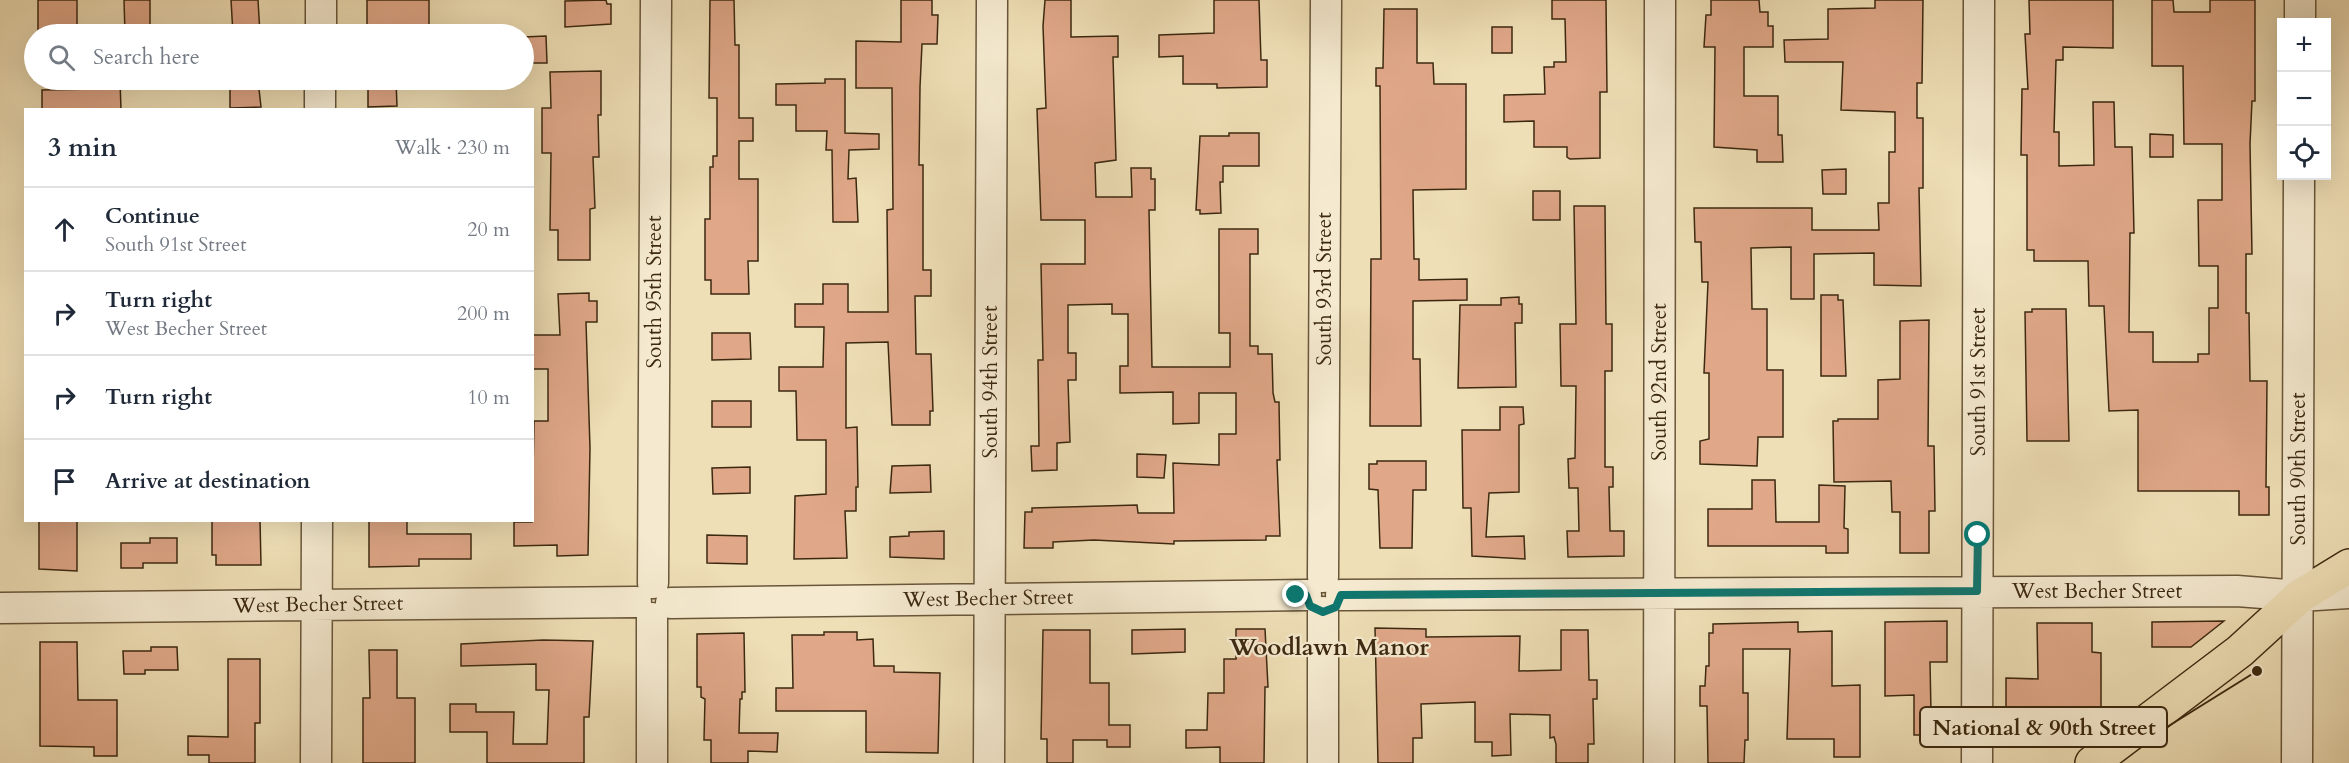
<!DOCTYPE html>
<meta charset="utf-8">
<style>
:root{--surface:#fff;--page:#f6f6f7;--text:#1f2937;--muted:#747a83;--line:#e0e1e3}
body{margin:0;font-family:Cardo,serif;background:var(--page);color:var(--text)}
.controls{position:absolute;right:18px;top:18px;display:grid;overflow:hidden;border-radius:0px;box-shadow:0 6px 24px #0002}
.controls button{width:54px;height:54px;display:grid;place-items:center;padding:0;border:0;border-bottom:2px solid var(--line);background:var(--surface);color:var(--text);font:30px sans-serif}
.stop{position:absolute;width:18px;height:18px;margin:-14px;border:4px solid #0f766e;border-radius:50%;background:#fff}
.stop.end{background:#0f766e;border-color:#fff;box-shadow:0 2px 6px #0008}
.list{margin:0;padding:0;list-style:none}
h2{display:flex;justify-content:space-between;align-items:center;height:78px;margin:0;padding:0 24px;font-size:26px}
h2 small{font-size:20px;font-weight:400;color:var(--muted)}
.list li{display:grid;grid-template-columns:39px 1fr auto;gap:18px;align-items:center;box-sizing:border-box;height:84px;padding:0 24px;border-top:2px solid var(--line)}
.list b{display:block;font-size:22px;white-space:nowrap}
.list p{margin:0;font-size:20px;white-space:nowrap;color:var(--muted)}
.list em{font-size:20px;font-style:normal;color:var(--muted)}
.icon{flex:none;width:33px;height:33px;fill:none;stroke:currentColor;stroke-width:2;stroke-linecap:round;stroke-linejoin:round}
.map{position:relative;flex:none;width:2349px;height:763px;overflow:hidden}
.search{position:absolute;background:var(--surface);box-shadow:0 6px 24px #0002;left:24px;top:24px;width:510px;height:66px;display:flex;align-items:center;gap:15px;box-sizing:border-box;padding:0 21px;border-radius:33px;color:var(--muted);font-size:22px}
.panel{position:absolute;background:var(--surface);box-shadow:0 6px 24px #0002;left:24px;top:108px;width:510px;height:414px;border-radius:0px}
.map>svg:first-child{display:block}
.building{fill:#e0a889;stroke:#3c2910;stroke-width:1.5}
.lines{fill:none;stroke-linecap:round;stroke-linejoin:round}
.minor-casing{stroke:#69563a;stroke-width:33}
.major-casing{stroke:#3c2910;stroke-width:36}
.minor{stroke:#f5ead0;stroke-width:30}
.major{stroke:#efdfb6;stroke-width:33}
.route{stroke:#0f766e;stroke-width:8}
.labels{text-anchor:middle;stroke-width:4.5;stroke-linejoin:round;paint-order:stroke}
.street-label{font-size:21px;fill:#3c2910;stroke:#f5ead0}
.quarter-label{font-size:24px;font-weight:bold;fill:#3c2910;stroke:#f5ead0}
.leader{fill:none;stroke:#3c2910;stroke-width:2}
.callout-dot{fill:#3c2910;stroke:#f5ead0;stroke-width:2}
.callout{fill:#f5ead0;stroke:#3c2910;stroke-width:2}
.callout-label{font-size:22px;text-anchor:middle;font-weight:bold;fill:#3c2910}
</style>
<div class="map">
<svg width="2349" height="763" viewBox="0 0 2349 763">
<rect width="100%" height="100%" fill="#efdfb6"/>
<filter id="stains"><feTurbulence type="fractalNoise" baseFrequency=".00333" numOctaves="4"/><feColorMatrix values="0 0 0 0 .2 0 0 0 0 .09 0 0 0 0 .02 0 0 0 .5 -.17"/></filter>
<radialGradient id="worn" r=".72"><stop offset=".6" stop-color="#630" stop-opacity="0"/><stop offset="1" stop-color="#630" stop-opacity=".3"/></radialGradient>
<path class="building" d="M38,0H77V34H38Z
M124,0H150V34H125Z
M231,0H258L260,34H233Z
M367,0H429V34H367Z
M606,0L607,4H611V24L565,27V1Z
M710,0H734L735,45H739V118H753V141H739V179H758V261H748L749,294H711V280H705V219H710V167H713V156H717V98H709Z
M901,0H932V15H938L937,44H922L920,87L919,165H923V270H931V296H915L916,354H931L933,411H930V425H892L888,342L846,343V428L857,427L858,487H856V511H845L847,558L794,559L795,496L826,494V440H797L796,391H779V367H823L824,327H795V304H823V284H848V312H888L887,210L893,209L892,88H856V41L901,42Z
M1045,0H1071V37L1118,36V57H1113L1116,160L1095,163L1096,197H1132L1131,168H1151V179H1155V210H1149L1152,367H1230V333H1219V229H1258V254H1250V346H1258V354H1272L1273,393L1275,402H1279L1280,460H1277L1280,536H1266V540L1174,541V544L1094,540L1053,542V548H1024L1025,512H1032V508L1137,505L1138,513H1174L1173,463L1219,465V434H1236V393H1199V423L1173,424V392L1120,393V366H1128V314H1112V304L1068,305V353H1076V380H1068L1070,442L1057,443V470L1032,471L1031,446H1039L1038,360H1043L1041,264H1085V220H1041L1037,109L1046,108L1043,26Z
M1214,0H1259L1261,60H1267V87L1217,88V84H1183V56L1159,57V35L1214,33Z
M1552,0H1606L1607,92H1600V158L1570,159L1567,157V147H1534V121L1504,122V95L1545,94L1544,67H1554V62H1566L1565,19H1552Z
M1711,0H1759L1760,12H1768V26H1773V47H1744V96H1778V135H1782L1783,162H1757V150L1714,147L1715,47H1704L1706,15H1711Z
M1875,0H1923L1922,83H1917V118H1923V188H1919L1921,286L1874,285V253L1814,254V299H1791V247L1751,248L1752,309H1767V370H1783V437H1758L1757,466L1700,464V441L1709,439V373H1704L1708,282H1702L1701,242H1695L1694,208H1812V230H1879L1878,203H1889V152H1895V112L1841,110L1843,62H1785L1784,40L1828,39V9L1875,8Z
M2029,0H2113V48L2063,47V60H2056L2054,132H2059V166L2094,165L2093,102H2114L2115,147H2132L2134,233H2130L2129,332H2153V362H2198V354H2209V308H2218V266H2199L2198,200H2222V144H2184L2183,66H2152V0H2173L2174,12H2210V0H2255V101H2252L2250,144L2252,254H2246V313H2249L2250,381H2267L2266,487H2269V515H2239V491H2138V410L2109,411L2104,306H2089L2088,261H2034V250H2027V155H2021L2022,89H2028L2025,34H2030Z
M1384,9H1417V63H1433L1434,84H1466V189L1413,190L1414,259H1419V280L1467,279V300L1413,301V359H1420L1421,426H1370L1371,259H1381L1380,86H1376V68H1383Z
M1492,27H1512V53H1492Z
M546,36L547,63H524V37Z
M601,71V115H598L599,157H593L595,208L590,209V260H558V230H550L551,153H542V108H551L550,72Z
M825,79H845V133L879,134V149L849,150L848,179L856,178L858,222H833L832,150H826L827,131H796V105H776V84L825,83Z
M95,80H120L121,110H42V90L95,89Z
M230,80H258L261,107L230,108Z
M368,80H396L397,106L368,107Z
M1229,133H1259V166H1223V182H1220L1221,213L1200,214V210H1196L1200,136H1229Z
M2150,134L2173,135V157H2150Z
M1846,169V194H1823L1822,170Z
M1533,191H1560V220H1533Z
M1574,206H1605L1606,324H1612V371H1605V467H1613V487H1609L1610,531H1624V556L1568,557L1567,531H1579L1578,488H1569L1568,459L1575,458L1576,386H1561L1560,324H1576Z
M589,293V301H597V322H586L590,448L588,555L557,556V545L514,546V522H532L534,421H548V369H532V335H560L558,294Z
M1821,295H1838V300H1843L1846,376H1821Z
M1519,297V304H1522V323H1515L1516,387L1458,388L1460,305H1501V298Z
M2032,309H2066L2069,441H2027L2025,312H2032Z
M1929,320L1928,446H1934L1935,511H1929V553H1900V512H1892L1891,481L1834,482L1833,421H1838V419H1878V380L1900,379V321Z
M712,333H750L751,359L712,360Z
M712,401H751V427H712Z
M1500,407H1523L1524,424L1519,425V492L1489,493L1486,537L1524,536L1525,559L1472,556L1471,508H1463L1462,430H1500Z
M1137,454L1166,455L1164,478L1137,477Z
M1377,461H1426V490H1413L1412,548H1380L1378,490L1369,489V464H1377Z
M930,465L931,492L890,493L892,466Z
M750,467V493L713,494L712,468Z
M1752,480H1775L1776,522H1819V485L1845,486L1844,528L1848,529V553H1826V546H1708V509H1752Z
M39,520H77V571L39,569Z
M212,520H260L261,565H216V555H212Z
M369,520H407V534H471V559H419V566L369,567Z
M944,531V559L890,557V537L909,536V532Z
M707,535L747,536V564L707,563Z
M150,538H177V563H143V568H121V543H150Z
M1947,621V662H1930L1931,713H1944V735H1914V695L1885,696V622Z
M2224,621L2191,647H2152V622Z
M1798,622V632L1832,631V686L1860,685V757H1834V739H1787L1790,649H1743V693H1748V740H1745L1744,763H1708L1707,706H1700V686H1705L1706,666H1709V633H1713V624Z
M2037,623H2092V652L2101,653V710H2067V740L2006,739V678L2038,679Z
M1375,628L1426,629V637L1520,636L1519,671L1561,670V630H1588L1589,680H1597V699H1593L1594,744H1588V763H1556V744L1554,737L1550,738V715L1510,714L1511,755L1492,756V742H1475V702L1421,704L1422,738H1413V763H1378Z
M1185,629V652L1132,654V630Z
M1236,629H1265L1268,687H1265L1264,763H1220V747L1186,748V730H1207L1208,693H1224V659H1236Z
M1043,630H1090V683H1109V725H1130V747H1107V740H1073V763H1047V739H1041Z
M824,632H857V640L873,639L874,666H894V672L940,673L938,753L866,752V711H776V688H793L792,635H824Z
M744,633L745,692H742V699H740L739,733H778L777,752L748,751V763H711V740H704L705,699L701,697V687H697V634Z
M543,640L593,641L589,717H584V763H487V732H450V704H476V712H514L513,744H547L549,690H536V664L461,666V644Z
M40,642H77L78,700H117V756H94V747L40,746Z
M151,647H177L178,670H145V674H124L123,651H151Z
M369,650H397V698H415V763H363V698H370Z
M228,659H260V723H255V763H209V755H188V736L228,737Z"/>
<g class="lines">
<defs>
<path id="minor" d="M2300,22V0
M321,34V0
M320,110V80
M1323,577L1326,0
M653,583L656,0
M1341,595L2237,591L2300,596L2349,593
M671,603L1306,595
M0,608L636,602
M316,763L317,520
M652,763V618
M989,763L992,0
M1323,763V612
M1659,763L1660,0
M1977,763L1979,0
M2297,763L2299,176"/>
<path id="major" d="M2092,763L2240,651L2300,596L2349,566"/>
</defs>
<use href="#minor" class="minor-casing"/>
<use href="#major" class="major-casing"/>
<use href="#minor" class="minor"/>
<use href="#major" class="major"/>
</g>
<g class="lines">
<path class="route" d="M1296,595H1306L1310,606L1323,612L1336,607L1341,595L1977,591L1978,535"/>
</g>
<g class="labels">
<g class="street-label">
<text transform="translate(1324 289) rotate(-90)" y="7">South 93rd Street</text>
<text transform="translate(654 292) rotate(-90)" y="7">South 95th Street</text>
<text transform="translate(990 382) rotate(-90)" y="7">South 94th Street</text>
<text transform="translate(1659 382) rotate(-90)" y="7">South 92nd Street</text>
<text transform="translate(1978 382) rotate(-90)" y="7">South 91st Street</text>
<text transform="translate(2298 469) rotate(-90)" y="7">South 90th Street</text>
<text x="2097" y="598">West Becher Street</text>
<text transform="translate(988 598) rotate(-1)" y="7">West Becher Street</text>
<text transform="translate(318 604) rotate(-1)" y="7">West Becher Street</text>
</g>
<g class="quarter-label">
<text x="1329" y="655">Woodlawn Manor</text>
</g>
</g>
<path class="leader" d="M2257 671L2167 727"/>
<circle class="callout-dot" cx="2257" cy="671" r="6"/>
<rect class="callout" x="1920" y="707" width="247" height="40" rx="6"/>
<g class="callout-label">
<text x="2044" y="735">National &amp; 90th Street</text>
</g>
<rect width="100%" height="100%" filter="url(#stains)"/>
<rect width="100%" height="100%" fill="url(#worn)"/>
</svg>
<div class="controls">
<button>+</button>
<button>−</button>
<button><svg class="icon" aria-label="locate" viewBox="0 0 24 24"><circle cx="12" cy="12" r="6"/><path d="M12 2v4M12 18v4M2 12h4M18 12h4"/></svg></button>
</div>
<div class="stop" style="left:1978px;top:535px"></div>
<div class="stop end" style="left:1296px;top:595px"></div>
<div class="search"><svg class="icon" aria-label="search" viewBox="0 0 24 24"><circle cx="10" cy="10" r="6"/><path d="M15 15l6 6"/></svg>Search here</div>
<section class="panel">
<h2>3 min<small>Walk · 230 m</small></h2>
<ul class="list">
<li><svg class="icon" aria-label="ahead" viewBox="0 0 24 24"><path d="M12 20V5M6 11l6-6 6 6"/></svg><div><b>Continue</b><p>South 91st Street</p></div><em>20 m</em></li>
<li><svg class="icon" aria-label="right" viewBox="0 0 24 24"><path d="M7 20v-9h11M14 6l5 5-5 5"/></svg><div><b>Turn right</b><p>West Becher Street</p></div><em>200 m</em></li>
<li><svg class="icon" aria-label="right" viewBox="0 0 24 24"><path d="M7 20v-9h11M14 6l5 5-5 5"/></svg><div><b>Turn right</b></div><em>10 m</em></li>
<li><svg class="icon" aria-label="arrive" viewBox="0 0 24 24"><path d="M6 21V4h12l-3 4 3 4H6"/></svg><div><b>Arrive at destination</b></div></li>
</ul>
</section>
</div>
